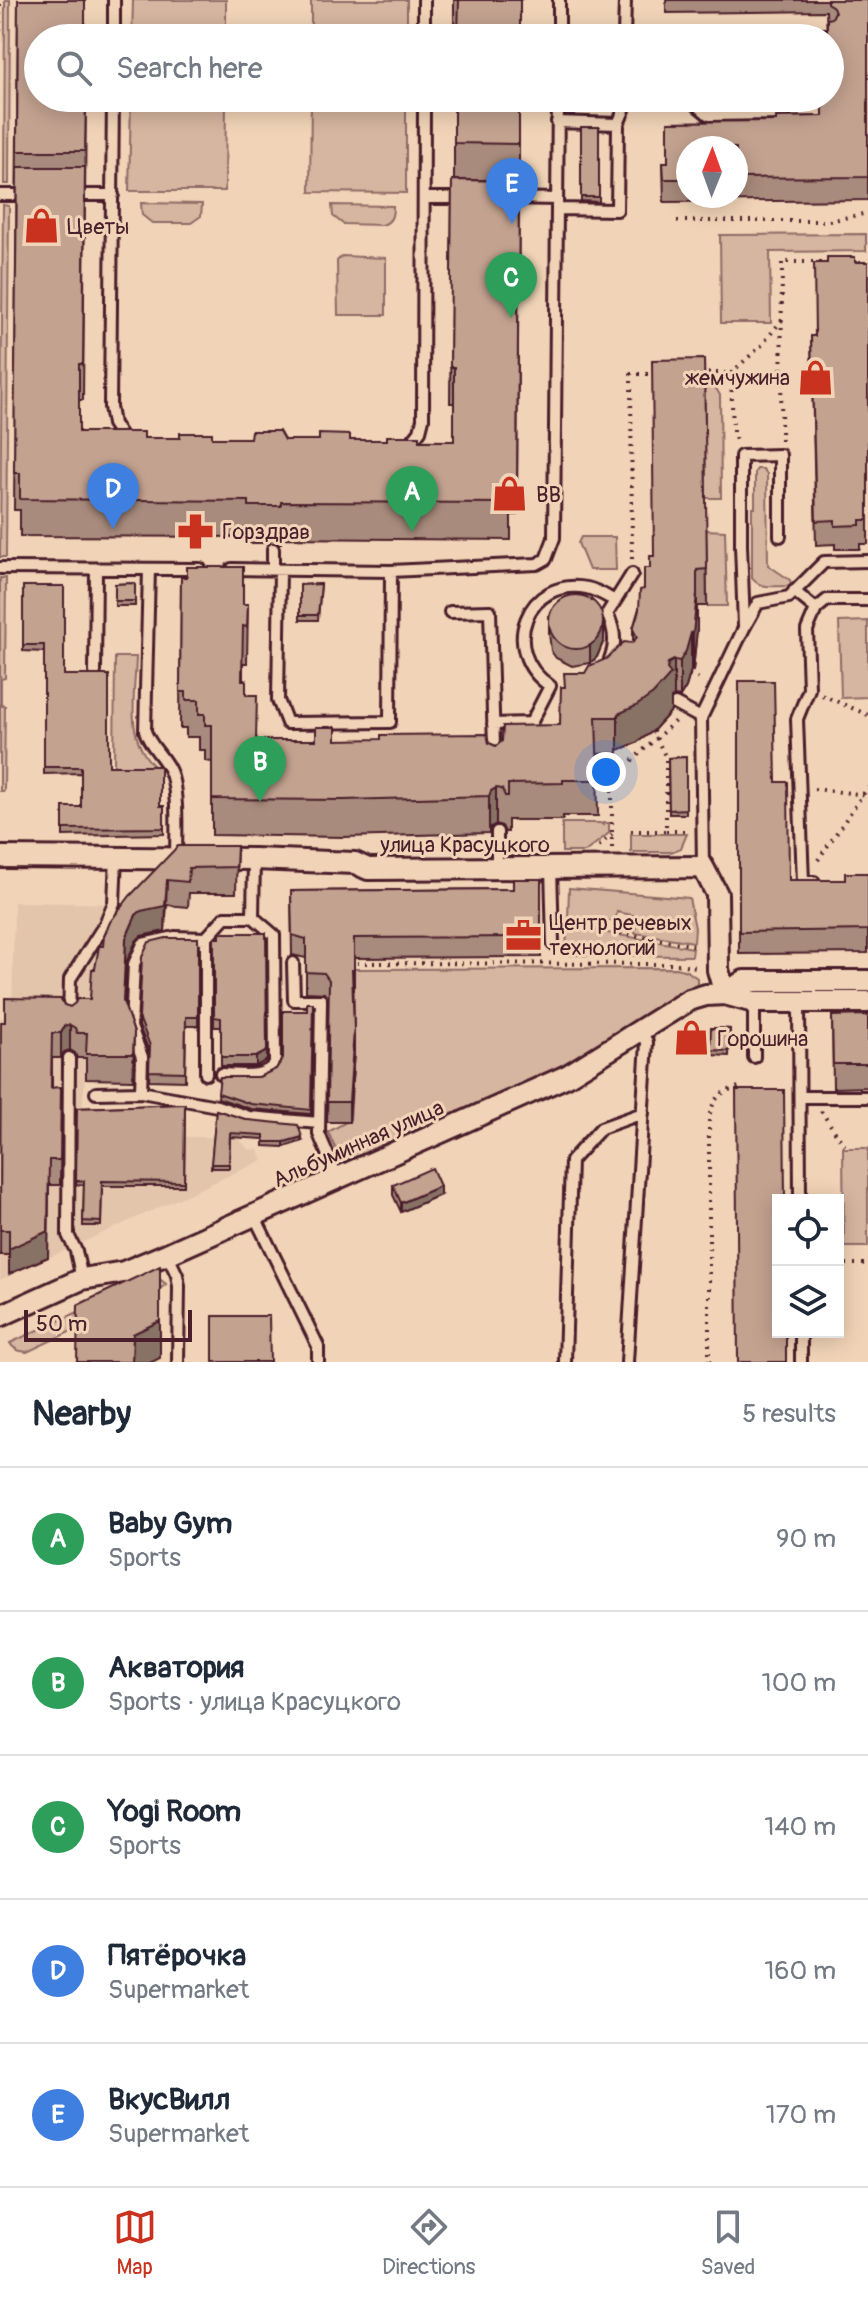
<!DOCTYPE html>
<meta charset="utf-8">
<style>
:root{--surface:#fff;--page:#f2f2f3;--text:#1f2937;--muted:#747a83;--line:#e0e1e3;--accent:#c8321e}
body{margin:0;font-family:Pangolin,sans-serif;background:var(--page);color:var(--text)}
.controls{position:absolute;right:24px;bottom:24px;display:grid;overflow:hidden;border-radius:0px;box-shadow:0 4px 20px #0003}
.controls button{width:72px;height:72px;display:grid;place-items:center;padding:0;border:0;border-bottom:2px solid var(--line);background:var(--surface);color:var(--text);font:40px sans-serif}
.compass{position:absolute;left:676px;top:136px;width:72px;height:72px;border-radius:50%;background:var(--surface);box-shadow:0 4px 20px #0003;rotate:1deg}
.scale{position:absolute;left:24px;bottom:20px;width:168px;box-sizing:border-box;padding-left:8px;border:4px solid #4a1f2b;border-top:0;font-size:22px;line-height:28px;white-space:nowrap;color:#4a1f2b;-webkit-text-stroke:6px #f1d4b7;paint-order:stroke}
.you{position:absolute;left:606px;top:772px;width:28px;height:28px;margin:-20px;border:6px solid #fff;border-radius:50%;background:#1a73e8;box-shadow:0 0 0 12px #1a73e833}
.badge{display:grid;place-items:center;width:52px;height:52px;border-radius:50%;background:var(--accent);color:#fff;font-size:26px;font-weight:700}
.pin{position:absolute;translate:-50% -66px;filter:drop-shadow(0 2px 4px #0008)}
.pin::after{content:'';position:absolute;top:42px;width:28px;height:24px;background:inherit;clip-path:polygon(0 0,100% 0,50% 100%)}
.list{margin:0;padding:0;list-style:none}
h2{display:flex;justify-content:space-between;align-items:center;height:104px;margin:0;padding:0 32px;font-size:34px}
h2 small{font-size:26px;font-weight:400;color:var(--muted)}
.list li{display:grid;grid-template-columns:52px 1fr auto;gap:24px;align-items:center;box-sizing:border-box;height:144px;padding:0 32px;border-top:2px solid var(--line)}
.list b{display:block;font-size:30px;white-space:nowrap}
.list p{margin:0;font-size:26px;white-space:nowrap;color:var(--muted)}
.list em{font-size:26px;font-style:normal;color:var(--muted)}
.icon{flex:none;width:44px;height:44px;fill:none;stroke:currentColor;stroke-width:2;stroke-linecap:round;stroke-linejoin:round}
.map{position:relative;flex:none;width:868px;height:1362px;overflow:hidden}
.search{position:absolute;background:var(--surface);box-shadow:0 4px 20px #0003;left:24px;right:24px;top:24px;height:88px;display:flex;align-items:center;gap:20px;box-sizing:border-box;padding:0 28px;border-radius:44px;color:var(--muted);font-size:30px}
.sheet{height:824px;background:var(--surface)}
nav{display:flex;justify-content:space-around;align-items:center;box-sizing:border-box;height:112px;border-top:2px solid var(--line);background:var(--surface);font-size:22px;color:var(--muted)}
nav a{display:grid;justify-items:center;gap:4px}
nav .on{color:var(--accent)}
.map>svg:first-child{display:block}
.built{fill:#e3c5ab}
.green{fill:#d6b6a0;stroke:#906a66;stroke-width:2}
.lines{fill:none;stroke-linecap:round;stroke-linejoin:round}
.service-casing{stroke:#4a1f2b;stroke-width:16}
.minor-casing{stroke:#4a1f2b;stroke-width:26}
.path{stroke:#4a1f2b;stroke-width:4;stroke-dasharray:2 6;stroke-linecap:butt}
.service{stroke:#f1d4b7;stroke-width:10}
.minor{stroke:#f1d4b7;stroke-width:20}
.wall{fill:#a88b7c;stroke:#4a1f2b;stroke-width:2;fill-rule:evenodd}
.shaded-wall{fill:#887165;stroke:#4a1f2b;stroke-width:2}
.building{fill:#c3a290;stroke:#4a1f2b;stroke-width:2}
.labels{text-anchor:middle;stroke-width:6;stroke-linejoin:round;paint-order:stroke}
.poi-label{font-size:22px;fill:#4a1f2b;stroke:#f1d4b7;text-anchor:start}
.street-label{font-size:22px;fill:#4a1f2b;stroke:#f1d4b7}
</style>
<div class="map">
<svg width="868" height="1362" viewBox="0 0 868 1362">
<rect width="100%" height="100%" fill="#f1d4b7"/>
<filter id="ink" filterUnits="userSpaceOnUse"><feTurbulence type="fractalNoise" baseFrequency=".0125" numOctaves="2"/><feDisplacementMap in="SourceGraphic" scale="16" xChannelSelector="R" yChannelSelector="G"/><feConvolveMatrix kernelMatrix="1 2 1 2 8 2 1 2 1" color-interpolation-filters="sRGB"/></filter>
<g filter="url(#ink)">
<path class="built" d="M14,902L128,904L104,957L88,1001L87,1058L82,1109L147,1136L238,1138L249,1149L258,1150L263,1160L0,1280V1018L12,1017Z"/>
<path class="green" d="M5,0H10L9,184H4Z
M133,0H226V38H132Z
M311,0H407V38H311Z
M131,98H226L225,191H129Z
M311,98H406V193L310,192Z
M141,203L202,204L201,216L191,223H152L142,215Z
M3,205L9,206L6,557H0Z
M332,205L393,206C393,215 392,222 382,225L343,224L333,216Z
M866,234V251L770,252L771,323H721L720,235Z
M342,256L386,258V315H338L337,261Z
M702,386L715,387L720,395L721,498H705Z
M757,469H763L767,474L768,565L790,580L791,584L787,586C776,586 759,589 752,578V508H755V472Z
M706,530L725,531L727,606H707Z
M581,537H615L616,570H589L578,543Z
M0,578H6L5,678L1,679V705L5,706L4,791H0Z
M868,621V697L841,698L839,622Z
M115,657H136C135,697 124,739 156,768H114Z
M562,823H600L603,825V823H609V833L585,852H562Z
M631,834H687L681,848L671,852H631Z
M569,888L689,898L695,928L694,942L635,933L637,916L617,912L615,922L606,920L599,925L568,920Z
M568,926L693,948L692,956L565,955Z
M676,968L687,971L697,978V986L652,1009L595,1047L553,1070L348,1160L337,1152L328,1132L350,1120L354,1050V969Z
M843,1148H868V1247H844Z
M150,1279L161,1280L166,1284L159,1290L27,1352C19,1351 14,1350 10,1343Z"/>
<g class="lines">
<defs>
<path id="service" d="M114,38V0
M424,38V0
M559,38V0
M624,38L625,0
M702,38L703,36L827,35
M113,98L110,407L113,424L124,440
M691,98V100L709,115L782,114L795,98
M557,122L618,124L624,110V98
M0,195H27
M75,195H113
M424,198H462
M506,198L557,199
M557,209L617,210L618,124
M408,446L420,431L423,419L424,98
M273,549V570
M0,568L200,569
M149,569L145,731C150,746 162,755 169,769C179,788 176,835 176,858
M232,569L391,571L537,564L546,559L554,538L558,98
M280,570L278,700L287,723L390,722L391,571
M794,591L816,609
M450,612L490,611L494,747H484
M744,626L741,545V456L780,455V536
M614,662L610,659C617,643 615,629 607,614L632,574
M95,672L96,569
M675,704L701,718
M493,724L531,723L550,686C497,650 528,576 587,588C597,590 606,596 615,601
M497,832V868
M551,867L553,944
M703,867L701,718L744,628L758,603L789,597L824,562L868,561
M814,882H803L797,719L809,689L807,630L816,609L827,600H868
M293,963L294,1000H321L319,1134L338,1179
M799,998L800,1200
M754,1002V1057
M69,1019L70,979L105,924L114,903L116,857
M69,1058L68,1235L76,1251L82,1279
M206,1074V938
M221,1074C239,1074 264,1080 275,1063L274,935L253,917
M141,1092L142,1057L131,1027L134,964L143,944L175,937L206,938L225,917H253L254,859
M96,1093L141,1092L217,1106L249,1117L319,1123
M800,1097H868
M254,1215L318,1346V1362
M167,1254L177,1275L179,1286L178,1362
M801,1332V1362
M565,1362L571,1161L601,1128L643,1113
M627,1362L647,1042L640,1030"/>
<path id="minor" d="M0,857L254,859L355,863L368,869L703,867L717,894L718,970L725,994
M725,994L744,981H868
M0,1316L82,1279L124,1272L167,1254L567,1076L689,1000L706,995L725,994L754,1002H868"/>
</defs>
<use href="#service" class="service-casing"/>
<use href="#minor" class="minor-casing"/>
<path class="path" d="M0,31V0
M677,221H829L868,213
M851,262H868
M700,373H731L733,432L736,440
M731,373L761,346L782,320
M781,441L782,262H831
M632,559L631,374H655
M689,675L703,680
M822,695L868,715
M814,789L868,795
M631,831H666V758L653,731
M666,831H687
M599,846L612,834
M612,848V779L675,721
M818,860L868,787
M566,921L575,925L697,946
M349,963L677,964L696,967
M821,1111L846,1148
M838,1264H868
M709,1362V1117C714,1097 720,1092 739,1087"/>
<use href="#service" class="service"/>
<use href="#minor" class="minor"/>
</g>
<path class="wall" d="M18,0L85,30L86,98L83,400H79V432L144,438L284,440L454,441V403H450L452,180L519,181L517,515H511V540L281,538V543H249V537L20,536V510H14Z
M454,0H520L458,36H454Z
M666,0H868V200L664,202L663,162H668V122L776,121V117L823,116V98H830V38H827L826,11L666,13ZM688,148H736V196H688Z
M454,98H519V180H454Z
M581,127H599V202L581,201Z
M855,262H868V544H860V549H835V544L816,545L811,336H814Z
M704,359L707,606H697V629L693,671L691,670L686,687L680,697L674,696L671,698V711L653,731L636,743L618,750V753L597,754L598,816H563V820H508V832H505L502,826L496,824L491,827L489,833L344,837L212,835V762L205,761V750H199V737H186V728H180L181,577L243,604H248L247,663H243V680L257,740L489,743L496,746L560,725L564,687L633,642V629L654,556Z
M135,583V606H115V584Z
M321,584L318,620H300V585Z
M23,586L64,675L109,766L160,806H164V834L63,836V807H81V773L44,774V652L23,651Z
M549,616L604,640L597,657L590,663L572,666L556,658L551,651L549,633Z
M739,681L776,782L789,880H845L868,873V953L739,954Z
M686,757V814H669L668,758Z
M178,846H237L236,893H189L188,907L167,905L165,931L141,936L136,941L126,963L124,1004L134,1033L133,1080L86,1079V1058H77L75,1053L70,1050L64,1052L61,1058H52V1088L61,1087L60,1185H49L48,1257L9,1274V1255H0L1,1022H5L64,1005L70,1007L90,999L95,969L103,946Z
M541,879V957L354,958V990H353L354,1050L349,1122H327L329,999L324,993L306,992V958L292,955L291,891L513,889Z
M198,938V1026H186L185,1081L149,1080L150,1054L139,1026L142,957Z
M214,938L267,1060L256,1066H221V1027H214Z
M313,1003L311,1114L251,1109L218,1098L220,1077H259L276,1069Z
M868,1015V1087L833,1088L832,1016Z
M711,1028L730,1029L729,1056L710,1055Z
M185,1104L184,1186H102L101,1226H83L84,1185H76L77,1108Z
M216,1110L248,1120L302,1141L284,1147L264,1146V1139L230,1137L229,1168H211Z
M393,1185L440,1195L401,1212L393,1195Z"/>
<path class="shaded-wall" d="M697,593V629L693,671V634Z
M604,623V640L597,657L590,663V646Z
M691,633V670L686,687L680,697V661Z
M674,660V696L671,698V711L653,731L636,743L618,750V714L667,669L668,663Z
M496,788V824L491,827L489,833V796L491,791Z
M167,880L165,931L141,936L136,941L126,963L123,1027L126,938L136,915Z
M70,1025V1050L64,1052L61,1058V1033L64,1026Z
M354,1030V1050L349,1122V1102Z
M267,1051V1060L256,1066V1057Z
M302,1137V1141L284,1147V1142Z
M49,1185L48,1257L9,1274V1249Z
M440,1186V1195L401,1212V1203Z
M160,1266V1358L152,1362H132L133,1334Z"/>
<path class="building" d="M18,0H85V30L86,31V38H38V98H86L85,151H17Z
M459,0H520V38H455V37H458Z
M827,0H868V177L736,178V148H688V179H664L663,162H668V122L776,121V117L823,116V98H830V38H827V19L832,18L835,12L833,7L827,3Z
M454,98H519V144L454,143Z
M581,127H599V197H581Z
M17,167H85L83,364H79V432H144V438H180V433H212V438H250L251,431H279L284,440H319V434L350,435V440H387V436H419V441H454V367H450L452,180L519,181L517,479H511V503L281,502V506H249V501L20,499V473H14Z
M827,257H855V262H868V520H860V525L835,526V520L816,521L811,336H815L814,263H827Z
M704,359L707,569L697,570V593L693,634L691,633L686,651L680,661L674,660L668,663L667,669L671,674L653,694L636,706L618,714V717H596L598,780H563V783L508,784V796H505L502,789L496,788L491,791L489,796L344,800L212,799V725H205V714H199V700H186V692H180L181,577H187V567H243V604H248L247,627L243,626L242,680H246V695H257L256,740H316V727H336V740L381,739V735L487,734L489,743L496,746L502,741L503,726L560,725L561,687H565L564,673H585L589,666L606,659L624,642L632,643L637,637L633,629L639,610L640,590L644,589V568H650V556H654L652,360Z
M135,583V601H115V584Z
M321,584L318,615H300V585Z
M23,586H64V675H109V766H160V806H164V828L63,829V807H81V767H44V645H23Z
M549 622a27 27 0 1 1 54 0a27 27 0 1 1-54 0Z
M739,681H774L776,782H788L789,880H845V873H868V930L739,932Z
M686,757V809L669,810L668,758Z
M178,846H237L236,867L189,868L188,882L167,880L165,906L141,911L136,915L126,938L123,1001L134,1033L133,1054H86L87,1033H77L75,1028L70,1025L64,1026L61,1033H52L51,1088L61,1087L60,1160H49L48,1231L9,1249V1230H0L1,1022H5V998L61,999L64,1005L70,1007L75,1003L77,999H90L92,969H95L99,946H103L104,936L110,922L130,896Z
M513,879H541V937L354,938V970H352L354,1030L349,1102H327L329,980L324,973L306,972V939L292,935L291,891L513,889Z
M220,933H266L267,1051L256,1057H221V1018L214,1017V938H220Z
M166,938H198V1017H186L185,1072L149,1071L150,1046L139,1017L142,957L149,942Z
M307,1003H313L311,1110L251,1104L218,1093L220,1077H259L276,1069L283,1058V1011H307Z
M868,1015V1064H833L832,1016Z
M711,1028L730,1029L729,1051L710,1050Z
M736,1090H784L785,1200H778V1332H786V1362H738Z
M185,1104L184,1182L102,1181L101,1222L83,1221L84,1181H76L77,1108Z
M216,1110L248,1120L298,1125L302,1137L284,1142H264V1135L230,1133L229,1164H211Z
M432,1168L440,1186L401,1203L393,1185Z
M160,1266V1321L133,1334L132,1362H77L78,1305Z
M213,1316H269L270,1362H213Z"/>
</g>
<defs>
<symbol id="shop-bare" viewBox="-9 -9 18 18"><path d="M-5-2.5h2.3a2.7 3.5 0 0 1 5.4 0H5L5.5 6h-11ZM-1.5-2.5h3a1.5 2.3 0 0 0-3 0Z" fill="#c8321e" stroke="#f1d4b7" stroke-width="2.5" paint-order="stroke"/></symbol>
<symbol id="pharmacy-bare" viewBox="-9 -9 18 18"><path d="M-2-6h4v4h4v4h-4v4h-4v-4h-4v-4h4Z" fill="#c8321e" stroke="#f1d4b7" stroke-width="2.5" paint-order="stroke"/></symbol>
<symbol id="office-bare" viewBox="-9 -9 18 18"><path d="M-6-3h4V-5.5h4V-3h4V5H-6ZM-1-4.5V-3h2v-1.5ZM-6 0V1H6V0Z" fill="#c8321e" stroke="#f1d4b7" stroke-width="2.5" paint-order="stroke"/></symbol>
</defs>
<g fill-rule="evenodd">
<use href="#shop-bare" x="16" y="200" width="51" height="51"/>
<use href="#shop-bare" x="790" y="352" width="51" height="51"/>
<use href="#shop-bare" x="484" y="468" width="51" height="51"/>
<use href="#pharmacy-bare" x="170" y="506" width="51" height="51"/>
<use href="#office-bare" x="498" y="910" width="51" height="51"/>
<use href="#shop-bare" x="666" y="1012" width="51" height="51"/>
</g>
<g class="labels">
<g class="poi-label">
<text x="67" y="234">Цветы</text>
<text x="790" y="385" text-anchor="end">жемчужина</text>
<text x="536" y="502">BB</text>
<text x="222" y="539">Горздрав</text>
<text x="549" y="930">Центр речевых<tspan x="549" dy="25">технологий</tspan></text>
<text x="717" y="1046">Горошина</text>
</g>
<g class="street-label">
<text x="465" y="852">улица Красуцкого</text>
<text transform="translate(358 1143) rotate(-24)" y="8">Альбуминная улица</text>
</g>
</g>
</svg>
<div class="controls">
<button><svg class="icon" aria-label="locate" viewBox="0 0 24 24"><circle cx="12" cy="12" r="6"/><path d="M12 2v4M12 18v4M2 12h4M18 12h4"/></svg></button>
<button><svg class="icon" aria-label="layers" viewBox="0 0 24 24"><path d="M12 4l9 5-9 5-9-5zM3 14l9 5 9-5"/></svg></button>
</div>
<svg class="compass" viewBox="-18 -18 36 36"><path d="M0-13l5 13h-10z" fill="#e53935"/><path d="M0 13l5-13h-10z" fill="#747a83"/></svg>
<div class="scale">50 m</div>
<div class="you"></div>
<div class="pin badge" style="left:412px;top:532px;background:#2e9e5b">A</div>
<div class="pin badge" style="left:260px;top:802px;background:#2e9e5b">B</div>
<div class="pin badge" style="left:511px;top:318px;background:#2e9e5b">C</div>
<div class="pin badge" style="left:113px;top:529px;background:#3f7fe0">D</div>
<div class="pin badge" style="left:512px;top:224px;background:#3f7fe0">E</div>
<div class="search"><svg class="icon" aria-label="search" viewBox="0 0 24 24"><circle cx="10" cy="10" r="6"/><path d="M15 15l6 6"/></svg>Search here</div>
</div>
<section class="sheet">
<h2>Nearby<small>5 results</small></h2>
<ul class="list">
<li><span class="badge" style="background:#2e9e5b">A</span><div><b>Baby Gym</b><p>Sports</p></div><em>90 m</em></li>
<li><span class="badge" style="background:#2e9e5b">B</span><div><b>Акватория</b><p>Sports · улица Красуцкого</p></div><em>100 m</em></li>
<li><span class="badge" style="background:#2e9e5b">C</span><div><b>Yogi Room</b><p>Sports</p></div><em>140 m</em></li>
<li><span class="badge" style="background:#3f7fe0">D</span><div><b>Пятёрочка</b><p>Supermarket</p></div><em>160 m</em></li>
<li><span class="badge" style="background:#3f7fe0">E</span><div><b>ВкусВилл</b><p>Supermarket</p></div><em>170 m</em></li>
</ul>
</section>
<nav>
<a class="on"><svg class="icon" aria-label="map" viewBox="0 0 24 24"><path d="M3 6l6-2 6 2 6-2v14l-6 2-6-2-6 2zM9 4v14M15 6v14"/></svg>Map</a>
<a><svg class="icon" aria-label="directions" viewBox="0 0 24 24"><path d="M12 3l9 9-9 9-9-9zM9 14v-3h6M13 9l2 2-2 2"/></svg>Directions</a>
<a><svg class="icon" aria-label="saved" viewBox="0 0 24 24"><path d="M7 4h10v16l-5-4-5 4z"/></svg>Saved</a>
</nav>
